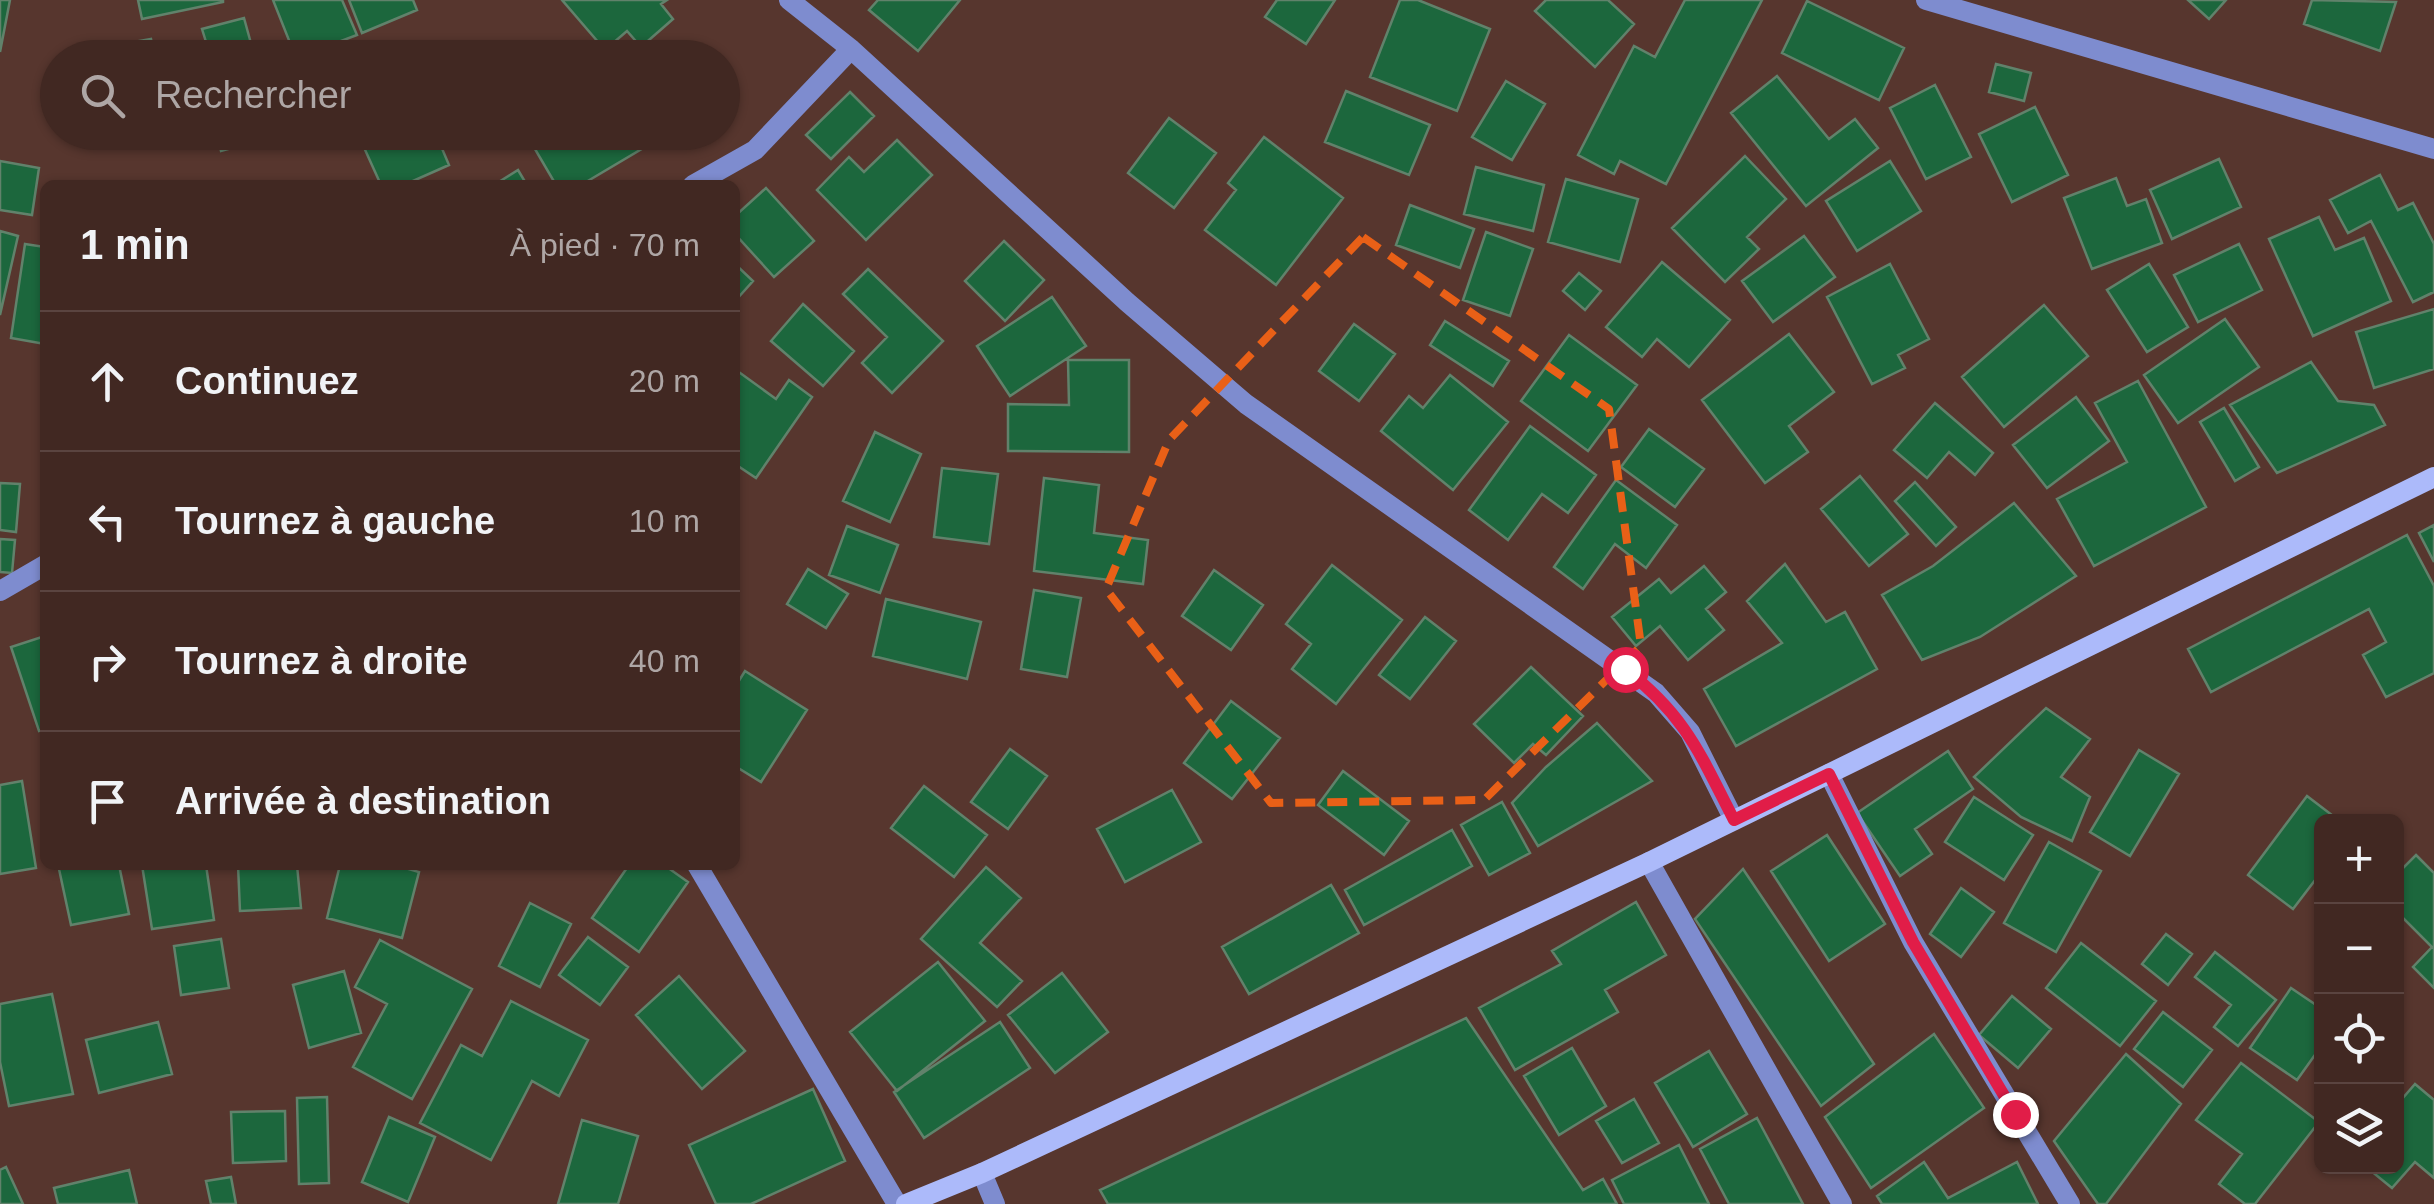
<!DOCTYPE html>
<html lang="fr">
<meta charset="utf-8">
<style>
:root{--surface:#412822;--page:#4c342f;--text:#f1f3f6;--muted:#aea6a5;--line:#5a4440}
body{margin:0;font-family:Arial,sans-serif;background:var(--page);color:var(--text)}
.controls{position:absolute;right:30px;bottom:30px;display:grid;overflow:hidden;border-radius:15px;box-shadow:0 2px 8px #0004}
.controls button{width:90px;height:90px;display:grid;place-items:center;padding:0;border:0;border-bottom:2px solid var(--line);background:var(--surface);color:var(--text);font:50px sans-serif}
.stop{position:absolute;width:30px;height:30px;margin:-22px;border:8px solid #e11d48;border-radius:50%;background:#fff}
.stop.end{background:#e11d48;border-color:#fff;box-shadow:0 2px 10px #0008}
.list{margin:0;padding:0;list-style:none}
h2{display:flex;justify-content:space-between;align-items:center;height:130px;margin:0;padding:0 40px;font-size:42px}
h2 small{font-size:32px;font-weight:400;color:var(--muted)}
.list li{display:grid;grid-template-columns:65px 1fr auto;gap:30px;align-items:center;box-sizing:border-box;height:140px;padding:0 40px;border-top:2px solid var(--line)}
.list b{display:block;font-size:38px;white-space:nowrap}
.list em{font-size:32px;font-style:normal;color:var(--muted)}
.icon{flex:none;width:55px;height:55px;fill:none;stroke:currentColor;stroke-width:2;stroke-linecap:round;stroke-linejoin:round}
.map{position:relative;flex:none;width:2434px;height:1204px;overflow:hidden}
.search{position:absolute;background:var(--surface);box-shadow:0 2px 8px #0004;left:40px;top:40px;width:700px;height:110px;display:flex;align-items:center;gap:25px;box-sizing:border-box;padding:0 35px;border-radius:55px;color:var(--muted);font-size:38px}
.panel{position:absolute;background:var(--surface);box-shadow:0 2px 8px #0004;left:40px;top:180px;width:700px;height:690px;border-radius:15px}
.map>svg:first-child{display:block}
.building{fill:#1c673d;stroke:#61826b;stroke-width:2.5}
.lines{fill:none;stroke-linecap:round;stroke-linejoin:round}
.street{stroke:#7e8ccf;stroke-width:20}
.secondary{stroke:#acbafa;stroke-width:20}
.route{stroke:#e11d48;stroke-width:12}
.marked{fill:none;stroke:#e96017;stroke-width:8;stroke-dasharray:20 12;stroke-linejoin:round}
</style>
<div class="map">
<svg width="2434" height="1204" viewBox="0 0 2434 1204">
<rect width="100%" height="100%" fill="#57362e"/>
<path class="building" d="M0,0H10L0,52Z
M138,0H223V2L142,19Z
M273,0H342L357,35L296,58Z
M349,0H413L417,10L362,33Z
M562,0H667L661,4L673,19L641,47L627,31L605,50Z
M878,0H960L918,51L869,10Z
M1277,0H1335L1306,44L1265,17Z
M1400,0H1418L1490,29L1457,111L1370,77Z
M1546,0H1608L1634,24L1595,67L1535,11Z
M1685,0H1762L1666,184L1620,161L1614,174L1578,155L1634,46L1655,57Z
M2188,0H2226L2209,19Z
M2312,0L2396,2L2380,51L2304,24Z
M1807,1L1904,48L1879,100L1782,53Z
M244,18L255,58H211L202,29Z
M151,39L155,58H84L83,51Z
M1996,64L2031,73L2024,101L1989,92Z
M1777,76L1829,139L1855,119L1878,148L1806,206L1731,113Z
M1506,81L1545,104L1512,160L1472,137Z
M1935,85L1971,157L1926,179L1890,108Z
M1346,91L1430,125L1409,175L1325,142Z
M850,92L874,116L831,159L806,135Z
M2035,107L2068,175L2012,202L1979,134Z
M1169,118L1216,153L1174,208L1128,173Z
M216,132H279L280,135L221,151Z
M357,132H435L449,165L404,185H381Z
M525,132H643L650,144L581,185H556Z
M1264,137L1343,198L1276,285L1205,230L1236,190L1228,183Z
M897,140L932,175L866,240L817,190L849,157L864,172Z
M1745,156L1786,199L1747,237L1759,249L1725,282L1672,228Z
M2219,159L2241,207L2172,239L2150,190Z
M0,161L39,168L32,215L0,210Z
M1890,161L1921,211L1857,251L1826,201Z
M1476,167L1544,185L1533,231L1464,214Z
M518,170L527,185H494Z
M2380,175L2398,210L2413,203L2434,244V292L2413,302L2371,221L2348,233L2330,200Z
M2116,178L2127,206L2146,199L2162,243L2092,269L2064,198Z
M1566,179L1638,199L1620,262L1548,242Z
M766,188L814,241L774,277L735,234V216Z
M1410,205L1474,229L1460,268L1396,245Z
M2319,217L2335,250L2364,238L2391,301L2313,336L2269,239Z
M0,231L18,236L0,315Z
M1486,232L1533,249L1510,316L1463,300Z
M1804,236L1835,277L1773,322L1742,281Z
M1004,241L1044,280L1005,321L965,281Z
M25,244L45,247V344L11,338Z
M2239,244L2262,290L2198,322L2174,275Z
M1662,262L1730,320L1689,367L1657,339L1642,357L1606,327Z
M735,264L753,281L735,301Z
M1890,264L1929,339L1898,355L1905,368L1872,384L1827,297Z
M2149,264L2188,327L2147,352L2107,290Z
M868,269L943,341L892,393L862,363L887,337L843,294Z
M1579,273L1601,291L1585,310L1563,291Z
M1052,297L1086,346L1010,396L977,346Z
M803,304L854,351L823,386L771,341Z
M2044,305L2088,356L2004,427L1962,377Z
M2434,309V369L2374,388L2356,332Z
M2225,319L2259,367L2178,423L2144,375Z
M1445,321L1509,361L1493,386L1430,345Z
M1354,324L1395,354L1359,401L1319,371Z
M1789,334L1834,392L1789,426L1808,452L1765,483L1702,400Z
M1569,335L1637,385L1588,451L1521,401Z
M1068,360H1129V452L1008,451V404L1069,405Z
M2311,362L2338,401L2374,405L2385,425L2277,473L2230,405Z
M736,370L776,399L789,380L812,397L756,478L735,464Z
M1450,375L1508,422L1453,490L1381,431L1409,396L1423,408Z
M2138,381L2206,507L2094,566L2057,499L2127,462L2095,403Z
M2076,397L2109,441L2047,488L2013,445Z
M1935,403L1993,453L1975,475L1949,452L1927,478L1894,450Z
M2224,408L2259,467L2235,481L2200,422Z
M1530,426L1596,475L1568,513L1542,494L1508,540L1469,510Z
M1649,429L1704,469L1675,507L1621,467Z
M875,432L921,454L890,522L843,501Z
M942,468L998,474L989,544L934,537Z
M1860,476L1908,534L1869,566L1821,509Z
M1044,478L1099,485L1094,533L1148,540L1143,584L1034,571Z
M1616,480L1677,525L1646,568L1615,544L1583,589L1554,567Z
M1915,482L1956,527L1936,546L1895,501Z
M0,483L20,484L16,532L0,530Z
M2014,503L2076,576L1980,637L1922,660L1882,595L1933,566Z
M2434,525V562L2419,533Z
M847,526L898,545L880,593L829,575Z
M2407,535L2434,586V673L2386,697L2363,655L2386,642L2369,609L2211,692L2188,649Z
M0,539L15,540L12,573L0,572Z
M1785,564L1826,622L1845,612L1877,669L1736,746L1704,689L1782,643L1747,601Z
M1332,565L1402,620L1336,704L1292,669L1311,644L1286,624Z
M1704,566L1726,592L1706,609L1724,630L1688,660L1660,626L1636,646L1612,617L1659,579L1671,593Z
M808,569L848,594L826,628L787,604Z
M1214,570L1263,605L1231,650L1182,616Z
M1034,590L1081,598L1067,677L1021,669Z
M886,599L981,622L967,679L873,656Z
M1425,617L1456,641L1410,699L1379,675Z
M45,636V729L39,731L11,647Z
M1531,667L1583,716L1546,755L1533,744L1514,763L1474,724Z
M745,671L807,710L761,782L735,766V687Z
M1231,701L1280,738L1232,799L1184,763Z
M2046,708L2090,739L2061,777L2090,797L2072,841L2021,817L1974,777Z
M1597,723L1652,781L1538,846L1512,803L1546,767Z
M1010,749L1047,776L1008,829L971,802Z
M2139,750L2179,774L2130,856L2090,832Z
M1948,751L1973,789L1915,829L1932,854L1900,876L1857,813Z
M1343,771L1409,821L1384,855L1318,805Z
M22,781L36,868L0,874V785Z
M924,786L987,835L954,877L891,828Z
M1172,790L1201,842L1125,882L1097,829Z
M2307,796L2341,822H2322V871L2293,909L2248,875Z
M1974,797L2033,835L2004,880L1945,842Z
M1502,802L1530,853L1489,875L1461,825Z
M1452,830L1472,866L1364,925L1345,890Z
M1827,835L1885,924L1829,961L1771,871Z
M2049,842L2101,871L2056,952L2004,923Z
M2416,855L2434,873V988L2413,967L2432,947L2396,911V875Z
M84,865H119L129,914L71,925L59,869Z
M142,865H206L214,920L152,929Z
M238,865H297L301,908L240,911Z
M340,865H395L419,872L402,938L327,918Z
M629,865H664L688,882L639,952L592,918Z
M986,867L1021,898L980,943L1022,981L997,1007L921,939Z
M1743,869L1874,1064L1821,1106L1695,919Z
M1331,885L1359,933L1249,994L1222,947Z
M1961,888L1994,912L1961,957L1930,934Z
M1636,902L1666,955L1605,990L1618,1012L1515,1070L1479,1008L1561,964L1552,951Z
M530,903L571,924L540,987L499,966Z
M2166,934L2192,954L2168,985L2142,964Z
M588,937L628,967L600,1005L559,975Z
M221,939L229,988L181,995L174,946Z
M380,940L472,989L412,1099L353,1067L387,1004L355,987Z
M2081,943L2156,1001L2120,1046L2046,988Z
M2215,952L2276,1000L2238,1046L2214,1027L2231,1005L2195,977Z
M938,962L985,1021L897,1091L850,1032Z
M344,971L361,1033L309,1048L293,985Z
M1062,973L1108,1032L1055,1073L1008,1015Z
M679,976L745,1051L702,1089L636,1015Z
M2291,988L2322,1009V1045L2297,1080L2250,1048Z
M52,994L73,1094L9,1106L0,1062V1004Z
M2012,996L2051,1029L2018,1068L1979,1035Z
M511,1001L588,1040L559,1096L532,1081L491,1160L420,1123L461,1045L482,1056Z
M2163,1012L2212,1050L2183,1087L2134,1049Z
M1466,1018L1583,1190L1603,1179L1617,1204H1108L1100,1190Z
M158,1022L172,1074L99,1093L86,1040Z
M1000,1022L1030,1068L924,1138L894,1092Z
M1934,1034L1984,1108L1871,1188L1825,1117Z
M1572,1048L1606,1106L1559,1135L1524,1076Z
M1709,1051L1747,1114L1693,1147L1655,1083Z
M2126,1054L2181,1104L2106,1204H2098L2054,1141Z
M2241,1063L2319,1122L2255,1204H2245L2219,1184L2242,1154L2196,1120Z
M2415,1084L2434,1100V1178L2415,1162L2392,1188L2365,1166H2396V1106Z
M813,1089L845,1161L751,1204H716L689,1145Z
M327,1097L329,1183L299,1184L297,1098Z
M1634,1099L1659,1143L1622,1163L1596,1121Z
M285,1111L286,1161L233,1163L231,1112Z
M389,1117L435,1137L408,1202L362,1182Z
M1757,1118L1803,1204H1729L1700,1149Z
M582,1120L638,1136L618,1204H558Z
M1679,1145L1709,1204H1624L1612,1180Z
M1924,1162L1948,1198L2017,1162L2038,1204H1882L1877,1196Z
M6,1167L23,1204H0V1170Z
M129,1170L137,1204H58L54,1188Z
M231,1177L236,1204H211L206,1181Z"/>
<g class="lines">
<path class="street" d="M789,0L851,49L1127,302L1246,404L1656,693L1690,732L1734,820
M1926,0L2434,149
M693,185L755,150L851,49
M0,591L45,565
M1829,774L1913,942L2070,1204
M1649,862L1842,1204
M697,865L897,1204
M982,1173L995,1204"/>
<path class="secondary" d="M906,1204L982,1173L1649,862L2434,477"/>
</g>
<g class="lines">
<path class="route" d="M1625,669C1686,716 1700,754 1734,820L1829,774L1913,942L2015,1114"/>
</g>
<path class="marked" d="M1363,237L1609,409L1641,646L1484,800L1271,803L1106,589L1169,440Z"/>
</svg>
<div class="controls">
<button>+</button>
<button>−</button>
<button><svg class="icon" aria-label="locate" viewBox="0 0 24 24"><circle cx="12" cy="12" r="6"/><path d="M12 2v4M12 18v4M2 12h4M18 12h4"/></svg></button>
<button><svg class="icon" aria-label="layers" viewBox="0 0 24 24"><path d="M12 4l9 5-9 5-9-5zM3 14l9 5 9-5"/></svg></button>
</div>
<div class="stop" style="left:1625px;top:669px"></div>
<div class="stop end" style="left:2015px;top:1114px"></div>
<div class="search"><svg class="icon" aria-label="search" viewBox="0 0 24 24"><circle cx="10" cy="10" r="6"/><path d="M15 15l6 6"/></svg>Rechercher</div>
<section class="panel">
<h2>1 min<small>À pied · 70 m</small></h2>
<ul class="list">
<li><svg class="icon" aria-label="ahead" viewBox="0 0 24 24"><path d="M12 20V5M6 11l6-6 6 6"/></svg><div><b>Continuez</b></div><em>20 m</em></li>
<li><svg class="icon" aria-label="left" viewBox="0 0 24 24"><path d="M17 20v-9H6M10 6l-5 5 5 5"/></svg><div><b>Tournez à gauche</b></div><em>10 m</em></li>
<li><svg class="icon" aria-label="right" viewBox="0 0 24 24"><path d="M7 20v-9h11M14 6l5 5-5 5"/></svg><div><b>Tournez à droite</b></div><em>40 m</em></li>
<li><svg class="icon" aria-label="arrive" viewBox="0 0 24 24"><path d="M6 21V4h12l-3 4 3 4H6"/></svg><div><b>Arrivée à destination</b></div></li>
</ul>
</section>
</div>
